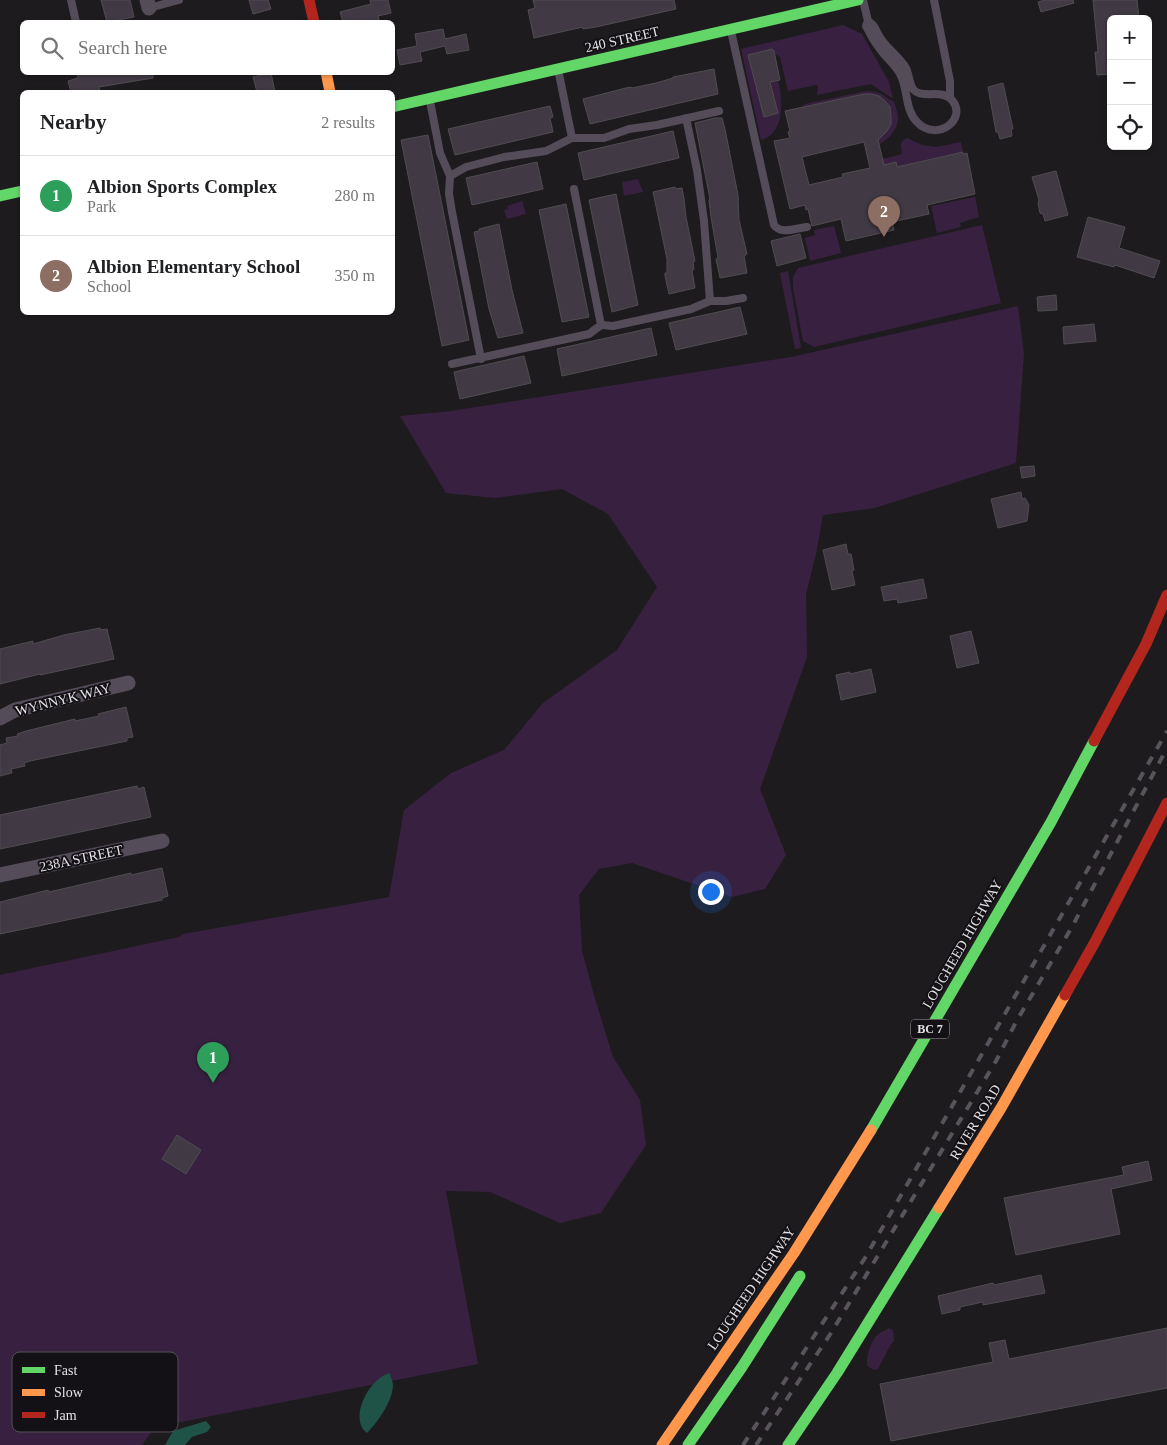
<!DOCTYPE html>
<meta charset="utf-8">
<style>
:root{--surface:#fff;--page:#f2f2f2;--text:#202124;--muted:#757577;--line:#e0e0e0;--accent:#59585b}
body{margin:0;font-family:Georgia,serif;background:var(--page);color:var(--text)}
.controls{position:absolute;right:15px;top:15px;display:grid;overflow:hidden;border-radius:8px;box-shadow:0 1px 4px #0004}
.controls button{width:45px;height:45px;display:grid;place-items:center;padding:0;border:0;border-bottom:1px solid var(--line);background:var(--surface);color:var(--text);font:25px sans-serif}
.you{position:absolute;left:710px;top:891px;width:18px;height:18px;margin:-12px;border:4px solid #fff;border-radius:50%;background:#1a73e8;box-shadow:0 0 0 8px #1a73e833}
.badge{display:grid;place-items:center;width:32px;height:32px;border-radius:50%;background:var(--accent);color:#fff;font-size:16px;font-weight:700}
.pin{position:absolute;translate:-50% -41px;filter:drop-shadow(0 1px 2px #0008)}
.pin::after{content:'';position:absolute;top:26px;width:18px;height:15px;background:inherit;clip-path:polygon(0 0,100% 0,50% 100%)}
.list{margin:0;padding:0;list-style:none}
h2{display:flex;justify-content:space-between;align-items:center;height:65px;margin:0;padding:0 20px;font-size:21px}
h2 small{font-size:16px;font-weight:400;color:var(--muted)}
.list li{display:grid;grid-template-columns:32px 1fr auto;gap:15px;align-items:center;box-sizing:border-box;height:80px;padding:0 20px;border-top:1px solid var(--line)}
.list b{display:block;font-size:19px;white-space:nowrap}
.list p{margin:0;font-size:16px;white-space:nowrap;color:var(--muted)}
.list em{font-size:16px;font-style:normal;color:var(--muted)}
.icon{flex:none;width:28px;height:28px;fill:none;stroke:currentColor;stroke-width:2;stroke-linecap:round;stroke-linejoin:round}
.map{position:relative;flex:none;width:1167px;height:1445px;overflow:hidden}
.search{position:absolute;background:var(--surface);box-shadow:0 1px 4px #0004;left:20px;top:20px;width:375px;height:55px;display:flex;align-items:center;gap:12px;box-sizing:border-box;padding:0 18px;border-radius:8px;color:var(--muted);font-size:19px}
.panel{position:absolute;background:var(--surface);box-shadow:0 1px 4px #0004;left:20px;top:90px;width:375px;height:225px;border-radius:8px}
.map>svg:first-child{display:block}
.green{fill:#382140}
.water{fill:#205347}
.building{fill:#413944;stroke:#4f4d50;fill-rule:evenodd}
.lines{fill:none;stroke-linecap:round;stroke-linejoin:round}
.lane{stroke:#554c5a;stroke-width:8}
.street{stroke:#554c5a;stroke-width:15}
.fast{stroke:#63d668;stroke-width:11}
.slow{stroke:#ff974d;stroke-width:11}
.jam{stroke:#b3261e;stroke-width:11}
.rail{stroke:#59535b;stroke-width:4;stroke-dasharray:9 9;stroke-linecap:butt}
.labels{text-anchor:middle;stroke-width:4;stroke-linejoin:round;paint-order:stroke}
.shield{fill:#141116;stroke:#a5a3a6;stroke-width:1}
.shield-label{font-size:12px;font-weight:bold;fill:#e3e1e4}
.street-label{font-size:14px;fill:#e3e1e4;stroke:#141116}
.key{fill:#141116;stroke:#524f54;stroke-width:1}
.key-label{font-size:14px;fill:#e3e1e4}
</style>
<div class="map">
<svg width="1167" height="1445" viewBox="0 0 1167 1445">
<rect width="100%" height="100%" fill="#1d1b1e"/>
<path class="green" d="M843,25L862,34L889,82L893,99L871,84L817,95L818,86L816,85L788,91L780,57L775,54L780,80L778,81C783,100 785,133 761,140L741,49Z
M866,91C871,91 878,92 883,95C888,98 888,100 894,101C895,106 898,112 898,118C898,131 886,142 875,146L874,140C902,128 894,93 864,94L801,108L805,104Z
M907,138L922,145L936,147L961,142L963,152L917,162L918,170L900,174L898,167L880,166L879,160L902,154C901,147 899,141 907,138Z
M638,179L643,192L624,196L622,182Z
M975,197L979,217L960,223L961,227L937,233L931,206Z
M522,201L526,214L507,219L504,210L508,209L507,206Z
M982,225L1001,303L814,347L803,341L793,288V277L798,268Z
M834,226L841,253L810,261L805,238L815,235L814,230Z
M788,271L801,348L795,349L780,273Z
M1018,306L1024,354L1016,463L875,508L823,515L816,554L806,594L807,657L760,789L786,855L765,889L732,897L632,863L599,869L579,895L582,951L596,1002L613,1057L640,1100L646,1145L601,1213L560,1223L490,1192L446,1191L478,1364L155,1427L142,1445H0V975L179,937L183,934L389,897L404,810L451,773L504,750L543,703L617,650L657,587L608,514L562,489L495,498L446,493L400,416L451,411L791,357Z
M889,1328L893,1330L894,1341L891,1344L878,1369L874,1370L867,1366C866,1356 871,1338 881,1332C884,1331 887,1330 889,1328Z"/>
<path class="water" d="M390,1373C390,1377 393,1381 393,1385C393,1401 377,1423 367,1433C348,1419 369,1378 390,1373Z
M206,1421L211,1427L207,1432L192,1437L185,1445H165L173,1431Z"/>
<path class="building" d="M101,0H130L134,17L107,22Z
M249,0H268L271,9L253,14Z
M370,0H388L391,13L378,16L379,20L369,22H343L340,12L371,4Z
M533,0H674L676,9L596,27L583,29V27L534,38L528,10L535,8Z
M1045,0H1073L1074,3L1041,12L1038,2Z
M1093,0H1137L1139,18L1111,19V74L1097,75L1095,52H1098Z
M443,29L445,39L466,34L469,50L447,54L445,46L420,52L422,61L400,65L397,50L417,46L415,34Z
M772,49L774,51L780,80L770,82L778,113L764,117L748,55Z
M714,69L718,94L590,124L583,99L626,88L631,87L632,88L656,83L673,78V77Z
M86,72H153V78L99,87L100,92H71L68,81L78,78L77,75Z
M271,73L275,92H257L253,77Z
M1003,83L1013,129H1011L1012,136L1000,139L998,132H996L988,87Z
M864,94H871L879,96L885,101L890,107L891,116V124L887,131L878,140L884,165L896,162L897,167L963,152V154L967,153L975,194L927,205L929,214L892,222L894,230L846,241L841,219L812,226L808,209L806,210L805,205L790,209L774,141L790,138L788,132L790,131L785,111ZM864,142L870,168L842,174L843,177L809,185L802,157Z
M550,106L553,117L550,118L553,132L455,155L448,129Z
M715,118H722L725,129L738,195L739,220L747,254L744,256L747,273L720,278L716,259L718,258L711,217L709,200L710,199L695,123Z
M673,131L679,158L584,180L578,153Z
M428,135L469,340L442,346L401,140Z
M537,162L543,189L472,205L466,178Z
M1056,171L1068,215L1045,221L1043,214L1040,213L1038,203L1039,200L1032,177Z
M675,187V189L682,188L684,199L686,217L695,261L693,262L694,269L692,271L695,288L669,294L665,276V273H667V259L653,192Z
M616,194L638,305L612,312L589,200Z
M566,204L589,317L562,322L539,210Z
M1088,217L1125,227L1119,248L1160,261L1154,278L1115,265L1114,267L1077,257Z
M499,224L512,290L523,333L498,338L489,309L474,232L479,231V229Z
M800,234L806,258L777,266L771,241Z
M1056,295L1057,310L1038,311L1037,297Z
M740,307L747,334L676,350L669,323Z
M1094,324L1096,341L1064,344L1063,327Z
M651,328L657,355L562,376L557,349Z
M524,356L531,383L460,399L454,372Z
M1034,466L1035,476L1022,478L1020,467Z
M1021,492L1022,499L1025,498L1029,505L1027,521L998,528L991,499Z
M846,544L848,554H851L854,570L852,571L855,585L832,590L823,550Z
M923,579L927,598L898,603L897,599L884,601L881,587Z
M100,628V630L107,629L114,659L40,675V674L0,684V649L33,641V644L64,635Z
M971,631L979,663L957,668L950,636Z
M871,669L876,692L841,700L836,675L850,672V674Z
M126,707L133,737L127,738V741L30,761L24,763L25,766L11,769L12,773L0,776V745L7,743L6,738L18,736L17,734L26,731L75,719V721L99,716L98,714Z
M137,786L138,789L144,787L151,817L0,849V815Z
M162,868L168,896L162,898V900L0,934V902L48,890L49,892L131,873V875Z
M177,1135L201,1150L186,1174L162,1159Z
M1148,1161L1152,1180L1111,1189L1120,1234L1016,1255L1004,1198L1124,1175L1122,1167Z
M1041,1275L1045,1293L983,1305V1302L960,1307V1310L942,1314L938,1296L993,1283L994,1285Z
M1167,1328V1388L891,1441L880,1384L993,1362L989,1343L1005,1340L1009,1359Z"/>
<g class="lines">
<path class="lane" d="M71,0L76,22
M863,0L868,21
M934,0L950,81V98
M149,8L179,0
M868,21C874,25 874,26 877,32C883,46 898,55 906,68C909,74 909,83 913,89C921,100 942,88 952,100C968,119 937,143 917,122C905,110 908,90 901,76C897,66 886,58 880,49C874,42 870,34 866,26Z
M731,31L774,225C781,235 796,228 807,227
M558,69L572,138
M430,101L440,153L450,176L449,194L452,212L481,359
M686,118L697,170L704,221L710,301
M450,176L466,167L504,157L546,151L572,138H604L629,129L657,125L719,111
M574,189L601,325
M452,364L589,334L601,325L613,326L691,309L710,301H726L743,298"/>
<path class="street" d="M147,0L149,8
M0,718L15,710L128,683
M0,875L162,841"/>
<path class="fast" d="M392,107L858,0
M0,196L22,191
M871,1130L1051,822L1094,741
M688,1445L742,1367L800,1276
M788,1445L837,1373L939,1208"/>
<path class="slow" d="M326,72L330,92
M939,1208L1001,1108L1065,995
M662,1445L794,1253L871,1130"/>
<path class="jam" d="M309,0L314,22
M1094,741L1146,644L1167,595
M1065,995L1095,942L1167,803"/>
<path class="rail" d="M743,1445L865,1258L1167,731
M756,1445L831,1333L996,1061L1016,1022L1073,925L1167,748"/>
</g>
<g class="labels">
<rect class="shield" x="911" y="1019.5" width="38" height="19" rx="4"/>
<g class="shield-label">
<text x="930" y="1033">BC 7</text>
</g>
<g class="street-label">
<text transform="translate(622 39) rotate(-13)" y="5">240 STREET</text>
<text transform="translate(63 699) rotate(-14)" y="5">WYNNYK WAY</text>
<text transform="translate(81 858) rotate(-12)" y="5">238A STREET</text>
<text transform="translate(962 944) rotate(-60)" y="5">LOUGHEED HIGHWAY</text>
<text transform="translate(975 1122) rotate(-59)" y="5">RIVER ROAD</text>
<text transform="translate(751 1288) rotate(-56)" y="5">LOUGHEED HIGHWAY</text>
</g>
</g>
<rect x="12" y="1352" width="166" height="80" rx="8" class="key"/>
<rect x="22" y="1367" width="23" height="6" fill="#63d668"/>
<rect x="22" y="1389" width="23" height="7" fill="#ff974d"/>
<rect x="22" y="1412" width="23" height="6" fill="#b3261e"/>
<g class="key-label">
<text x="54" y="1375">Fast</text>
<text x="54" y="1397">Slow</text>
<text x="54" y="1420">Jam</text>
</g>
</svg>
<div class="controls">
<button>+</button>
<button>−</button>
<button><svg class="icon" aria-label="locate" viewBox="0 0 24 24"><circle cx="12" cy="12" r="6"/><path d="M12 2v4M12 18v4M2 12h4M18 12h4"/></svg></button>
</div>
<div class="you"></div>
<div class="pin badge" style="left:213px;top:1083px;background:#2e9e5b">1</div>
<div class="pin badge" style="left:884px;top:237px;background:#8d6e63">2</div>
<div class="search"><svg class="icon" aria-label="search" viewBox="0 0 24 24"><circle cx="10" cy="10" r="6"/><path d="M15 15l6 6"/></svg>Search here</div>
<section class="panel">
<h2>Nearby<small>2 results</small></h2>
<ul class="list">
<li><span class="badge" style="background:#2e9e5b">1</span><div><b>Albion Sports Complex</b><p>Park</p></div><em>280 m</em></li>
<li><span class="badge" style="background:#8d6e63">2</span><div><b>Albion Elementary School</b><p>School</p></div><em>350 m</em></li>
</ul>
</section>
</div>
